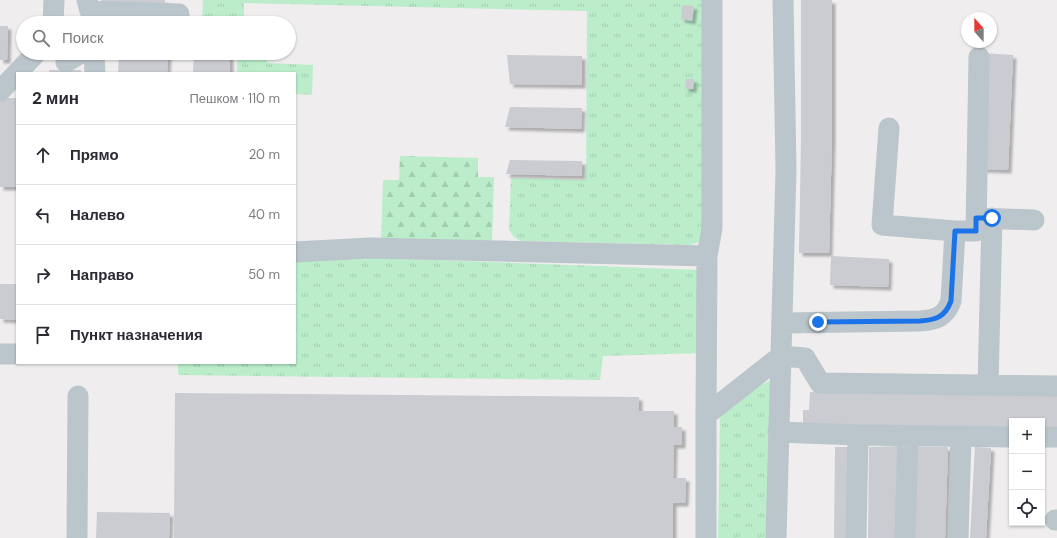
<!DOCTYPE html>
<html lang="ru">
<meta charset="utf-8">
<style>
:root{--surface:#fff;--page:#f7f7f7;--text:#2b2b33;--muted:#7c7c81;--line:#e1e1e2}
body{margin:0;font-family:"DM Sans",sans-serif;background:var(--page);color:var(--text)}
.controls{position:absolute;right:12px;bottom:12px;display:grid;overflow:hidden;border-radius:0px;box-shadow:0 1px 3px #0004}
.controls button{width:36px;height:36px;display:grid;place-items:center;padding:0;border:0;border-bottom:1px solid var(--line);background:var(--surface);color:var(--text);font:20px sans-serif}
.compass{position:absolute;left:961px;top:12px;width:36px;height:36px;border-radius:50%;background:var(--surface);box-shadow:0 1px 3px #0004;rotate:339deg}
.stop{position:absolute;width:12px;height:12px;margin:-9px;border:3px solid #1a73e8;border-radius:50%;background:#fff}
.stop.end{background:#1a73e8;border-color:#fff;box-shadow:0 1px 4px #0008}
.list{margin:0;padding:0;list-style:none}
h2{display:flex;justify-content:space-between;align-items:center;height:52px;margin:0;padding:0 16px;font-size:17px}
h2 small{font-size:13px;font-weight:400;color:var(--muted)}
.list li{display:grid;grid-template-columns:26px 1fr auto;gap:12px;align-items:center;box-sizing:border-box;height:60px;padding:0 16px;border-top:1px solid var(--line)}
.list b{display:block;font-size:15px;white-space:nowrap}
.list em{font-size:13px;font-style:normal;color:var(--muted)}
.icon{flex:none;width:22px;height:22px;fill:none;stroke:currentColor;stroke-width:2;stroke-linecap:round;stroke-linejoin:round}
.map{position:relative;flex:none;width:1057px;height:538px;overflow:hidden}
.search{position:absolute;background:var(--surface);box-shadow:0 1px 3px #0004;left:16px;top:16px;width:280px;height:44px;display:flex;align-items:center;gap:10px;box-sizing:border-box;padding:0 14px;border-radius:22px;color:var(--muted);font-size:15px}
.panel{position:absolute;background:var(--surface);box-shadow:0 1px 3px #0004;left:16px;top:72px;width:280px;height:292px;border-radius:0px}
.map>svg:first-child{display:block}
.grass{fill:url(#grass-tufts)}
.forest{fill:url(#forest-firs)}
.building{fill:#caccd2;filter:url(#shadow)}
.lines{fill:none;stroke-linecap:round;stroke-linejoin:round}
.minor{stroke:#bbc5cc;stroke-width:21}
.route{stroke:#1a73e8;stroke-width:5}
</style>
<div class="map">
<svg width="1057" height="538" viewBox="0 0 1057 538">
<defs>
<pattern id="grass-tufts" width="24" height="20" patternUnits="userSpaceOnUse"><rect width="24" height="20" fill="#bbedcb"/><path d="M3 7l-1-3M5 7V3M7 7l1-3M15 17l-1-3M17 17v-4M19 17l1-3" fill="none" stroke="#a2cdb1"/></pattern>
<pattern id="forest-firs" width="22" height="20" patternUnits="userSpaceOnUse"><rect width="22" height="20" fill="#bbedcb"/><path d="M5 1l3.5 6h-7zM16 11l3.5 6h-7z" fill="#a2cdb1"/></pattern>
<filter id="shadow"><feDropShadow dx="3.5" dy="3.5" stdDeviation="1" flood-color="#0004"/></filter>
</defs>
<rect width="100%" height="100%" fill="#efeded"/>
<path class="grass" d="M203,0H704L706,229L699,242L690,245L520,241L513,236L509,230L511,178L586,180L587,11L244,3V23H236V21H202Z
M237,53H267V63L313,65L312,95L295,94V73H237Z
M299,255L701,270L703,353L603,356L600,380L178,375V363H295V257Z
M769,381L770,384L769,538H718L720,416L756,387Z"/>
<path class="forest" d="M400,156L478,158V177H494L492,241L381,240L383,180H399Z"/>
<path class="building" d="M101,0H165V5L101,3Z
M801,0H832V138L829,253H799L801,138Z
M682,5L694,6L692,21L681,19Z
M0,26H8L7,60H0Z
M119,53L168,54L167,73H118Z
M194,53H230V73H193Z
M982,53L1013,55L1008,170L981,169Z
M507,55L582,56V85L510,84Z
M49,70H81V73H49Z
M686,79H694L693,89H685Z
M0,98H17V187H0Z
M510,107L582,108L581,129L505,127Z
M510,160L582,161V176L506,174Z
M831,256L889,259L888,287L830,285Z
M0,284H17V320L0,319Z
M810,392L1057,396V428H1042V421H1012V427L803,424V410H809Z
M175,393L639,397V411H674V427H682V445H674L673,478H686L685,503H673V538H174Z
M901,446V538H868L869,447Z
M835,447H851L850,538H834Z
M915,447H948L945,538H912Z
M975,447L991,448L986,538H970Z
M97,512L170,513L169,538H96Z"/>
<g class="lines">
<path class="minor" d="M87,0L90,11L179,14V23
M53,23L54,0
M94,53L95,73
M66,62L81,53
M0,91L36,53
M889,128L882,225L955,231H976L979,57
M979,218L1034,220
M295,252L370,248L707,256L712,228V0
M782,323L920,321C936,320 945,317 951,301L955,231
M0,354H17
M988,385L992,218
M706,415L781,356L805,358L820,383L1057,386
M778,432L858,435L1012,437
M1042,437H1057
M1055,520H1057
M77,538L78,396
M706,538V415L707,256
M776,538L786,170L783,0
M856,538L858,435
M905,538L908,436
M958,538L961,436"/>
</g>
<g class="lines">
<path class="route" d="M818,322L920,321C936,320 945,317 951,301L955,231H976V218H992"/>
</g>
</svg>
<div class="controls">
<button>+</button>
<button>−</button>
<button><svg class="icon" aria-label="locate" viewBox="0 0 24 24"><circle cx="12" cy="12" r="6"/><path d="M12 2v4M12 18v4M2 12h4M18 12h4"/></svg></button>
</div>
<svg class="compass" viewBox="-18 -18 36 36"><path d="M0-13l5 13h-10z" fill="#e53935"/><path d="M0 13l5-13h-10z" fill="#7c7c81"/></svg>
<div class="stop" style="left:992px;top:218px"></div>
<div class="stop end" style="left:818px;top:322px"></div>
<div class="search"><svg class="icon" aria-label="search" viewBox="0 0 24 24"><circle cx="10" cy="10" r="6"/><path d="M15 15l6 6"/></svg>Поиск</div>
<section class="panel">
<h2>2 мин<small>Пешком · 110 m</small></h2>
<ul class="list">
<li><svg class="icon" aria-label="ahead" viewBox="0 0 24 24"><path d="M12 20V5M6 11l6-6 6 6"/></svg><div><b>Прямо</b></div><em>20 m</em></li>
<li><svg class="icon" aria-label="left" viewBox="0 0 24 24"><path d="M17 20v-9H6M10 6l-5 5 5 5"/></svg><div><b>Налево</b></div><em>40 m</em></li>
<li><svg class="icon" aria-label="right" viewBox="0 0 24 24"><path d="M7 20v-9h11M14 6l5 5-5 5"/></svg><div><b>Направо</b></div><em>50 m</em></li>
<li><svg class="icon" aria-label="arrive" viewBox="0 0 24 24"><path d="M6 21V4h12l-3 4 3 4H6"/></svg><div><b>Пункт назначения</b></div></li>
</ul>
</section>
</div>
